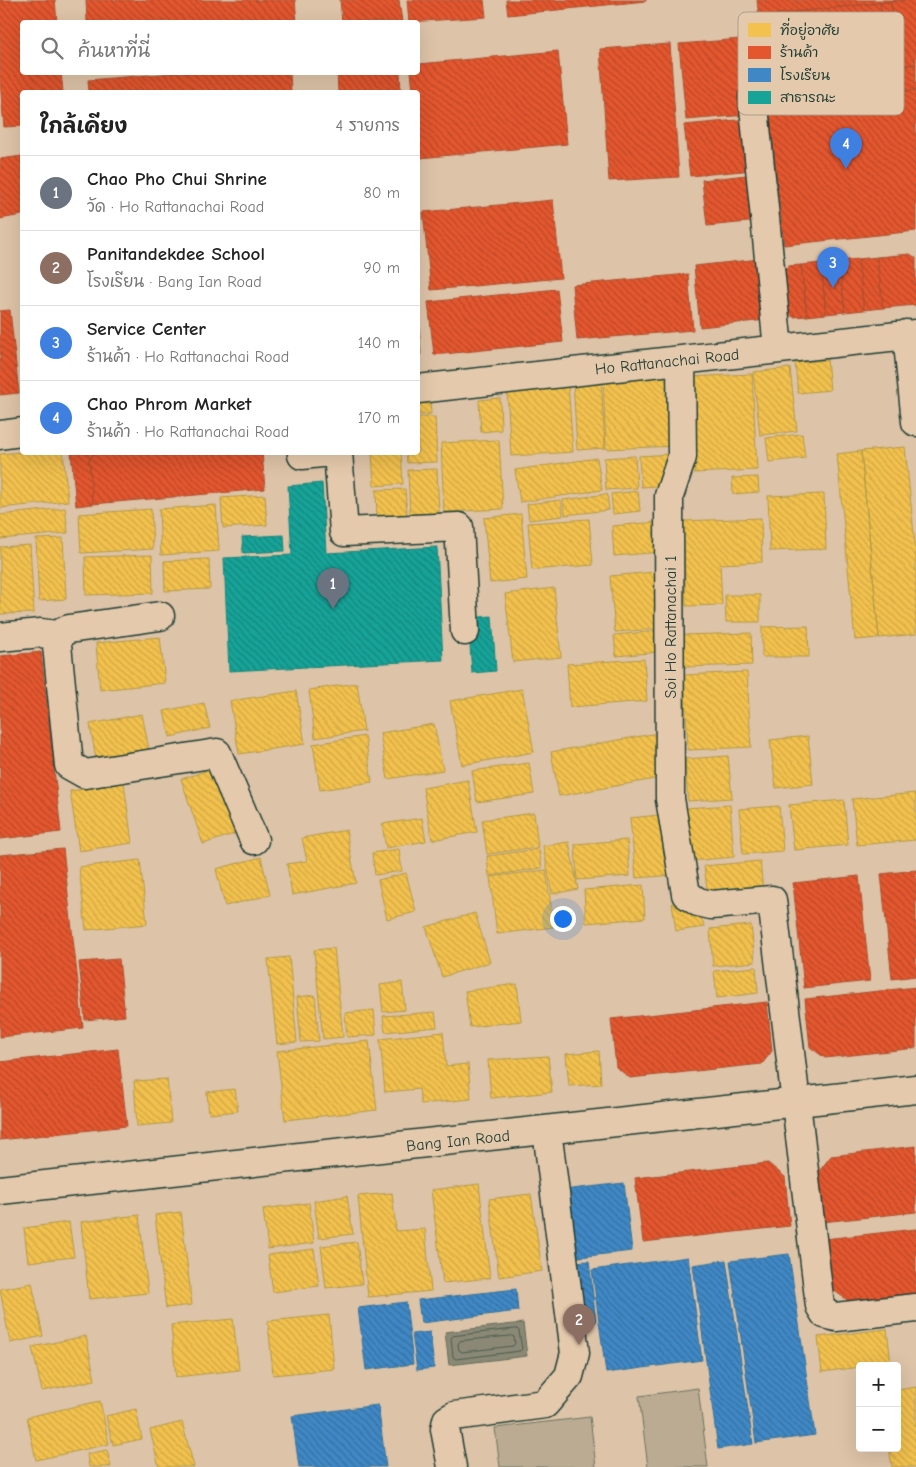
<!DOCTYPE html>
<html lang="th">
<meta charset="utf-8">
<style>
:root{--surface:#fff;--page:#f6f6f6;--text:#222;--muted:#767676;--line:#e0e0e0;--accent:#1f6fb2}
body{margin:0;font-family:"Comic Neue","Playpen Sans Thai",sans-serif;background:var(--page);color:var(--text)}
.controls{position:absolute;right:15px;bottom:15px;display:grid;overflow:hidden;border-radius:5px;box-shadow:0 5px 20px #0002}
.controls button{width:45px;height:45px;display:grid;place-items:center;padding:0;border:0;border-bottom:1px solid var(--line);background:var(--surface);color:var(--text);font:25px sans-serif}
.you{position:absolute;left:562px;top:918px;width:18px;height:18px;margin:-12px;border:4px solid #fff;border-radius:50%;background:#1a73e8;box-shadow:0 0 0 8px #1a73e833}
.badge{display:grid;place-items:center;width:32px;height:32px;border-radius:50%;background:var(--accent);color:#fff;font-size:16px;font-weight:700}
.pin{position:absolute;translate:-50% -41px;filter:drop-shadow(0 1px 2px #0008)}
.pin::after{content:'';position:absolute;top:26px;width:18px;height:15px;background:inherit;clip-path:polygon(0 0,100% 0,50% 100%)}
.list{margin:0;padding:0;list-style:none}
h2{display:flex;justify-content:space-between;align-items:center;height:65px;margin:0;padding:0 20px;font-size:21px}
h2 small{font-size:16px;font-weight:400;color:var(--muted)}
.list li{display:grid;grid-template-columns:32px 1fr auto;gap:15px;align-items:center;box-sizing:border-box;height:75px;padding:0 20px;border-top:1px solid var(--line)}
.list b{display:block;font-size:19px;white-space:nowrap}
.list p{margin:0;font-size:16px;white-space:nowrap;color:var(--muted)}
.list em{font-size:16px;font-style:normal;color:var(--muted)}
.icon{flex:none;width:28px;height:28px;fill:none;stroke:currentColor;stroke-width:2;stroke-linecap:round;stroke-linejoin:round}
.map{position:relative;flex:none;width:916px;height:1467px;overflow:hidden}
.search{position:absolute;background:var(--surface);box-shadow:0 5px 20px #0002;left:20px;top:20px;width:400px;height:55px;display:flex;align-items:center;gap:12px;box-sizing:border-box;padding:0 18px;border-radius:5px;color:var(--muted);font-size:19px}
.panel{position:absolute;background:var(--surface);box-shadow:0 5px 20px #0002;left:20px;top:90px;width:400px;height:365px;border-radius:5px}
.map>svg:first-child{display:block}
.green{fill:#baab92;stroke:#6c7463}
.water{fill:#8b8975;stroke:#606b5b}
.homes{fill:url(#homes-back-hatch);stroke:#b39946}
.shops{fill:url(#shops-back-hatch);stroke:#a94f30}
.schools{fill:url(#schools-back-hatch);stroke:#35729a}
.public{fill:url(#public-back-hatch);stroke:#19847a}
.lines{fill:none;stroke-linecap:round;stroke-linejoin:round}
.shore{stroke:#4a5b4e;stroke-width:1}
.minor-casing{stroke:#1f3d34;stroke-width:31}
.minor{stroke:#e5c9ac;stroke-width:28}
.labels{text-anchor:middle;stroke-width:5;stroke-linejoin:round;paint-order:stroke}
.street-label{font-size:16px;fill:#1f3d34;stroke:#e5c9ac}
.key{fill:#e5c9ac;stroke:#aa9f88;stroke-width:1}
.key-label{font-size:14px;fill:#1f3d34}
</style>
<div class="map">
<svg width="916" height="1467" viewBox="0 0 916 1467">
<defs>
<pattern id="homes-back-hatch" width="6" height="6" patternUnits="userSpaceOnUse" patternTransform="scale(1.25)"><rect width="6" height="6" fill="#f2c14e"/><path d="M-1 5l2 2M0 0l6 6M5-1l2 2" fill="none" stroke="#cfa745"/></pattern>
<pattern id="shops-back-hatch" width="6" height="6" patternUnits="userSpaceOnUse" patternTransform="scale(1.25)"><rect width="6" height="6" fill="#e4572e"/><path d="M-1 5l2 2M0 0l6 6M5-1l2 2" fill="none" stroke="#b84928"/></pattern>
<pattern id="schools-back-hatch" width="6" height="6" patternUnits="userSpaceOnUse" patternTransform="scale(1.25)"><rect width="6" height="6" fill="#3f88c5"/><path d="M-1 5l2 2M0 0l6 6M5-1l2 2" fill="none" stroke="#3470a1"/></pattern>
<pattern id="public-back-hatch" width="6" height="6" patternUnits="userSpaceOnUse" patternTransform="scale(1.25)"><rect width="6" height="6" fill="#17a398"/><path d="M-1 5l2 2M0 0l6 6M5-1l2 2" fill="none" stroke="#14867d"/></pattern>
</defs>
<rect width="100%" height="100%" fill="#ddc3a7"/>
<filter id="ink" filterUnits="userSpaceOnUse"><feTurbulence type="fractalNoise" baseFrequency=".02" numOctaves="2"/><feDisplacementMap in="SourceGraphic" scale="10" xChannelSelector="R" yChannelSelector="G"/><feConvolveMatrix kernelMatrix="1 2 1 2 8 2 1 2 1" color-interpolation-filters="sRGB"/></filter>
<g filter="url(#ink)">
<path class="green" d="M698,1388L708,1467H648L639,1396Z
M590,1417L596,1467H500L495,1428Z"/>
<path class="water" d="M523,1323L527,1356L449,1365L445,1332Z"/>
<path class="homes" d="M827,360L830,390L798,393L795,363Z
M790,368L797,431L760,435L753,372Z
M752,374L757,470L694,473L689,377Z
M673,375L677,446L606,449L603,379Z
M601,378L605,448L577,450L573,380Z
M568,384L573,452L511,456L507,389Z
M500,398L501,430L481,432L479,400Z
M418,401H430L431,414L418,415Z
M418,417H435L437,462L407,463L406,452H418Z
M802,434L805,458L769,462L766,438Z
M499,440L503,509L444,512L441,443Z
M905,447L916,554V634L879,638L861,451Z
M861,451L879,638L855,640L837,454Z
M22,452H63L68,501L0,508V454Z
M372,452H401L403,484L374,486Z
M671,454L672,485L641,487L639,456Z
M635,456L637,488L606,490L604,458Z
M597,458L602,490L520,502L515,470Z
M437,469L439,513L410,514L408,470Z
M758,477L759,492L733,494L732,478Z
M405,489L407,515L377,517L376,490Z
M638,491L640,511L613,514L611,494Z
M607,494L609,510L565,515L563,500Z
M824,494L826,549L770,551L768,496Z
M265,495L267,525L223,528L221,498Z
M561,500L563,516L529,520L527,504Z
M216,505L219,551L161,555L159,509Z
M65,508L68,533L0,539V515Z
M151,509L153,549L81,553L79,514Z
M521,514L527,579L490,583L484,518Z
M761,518L762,562L720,564L722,605L686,606L683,521Z
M589,519L593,565L532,570L528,523Z
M658,522L661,552L614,556L612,526Z
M63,538L66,599L39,601L36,539Z
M30,545L34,613L0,614V547Z
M152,555L153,593L86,595L85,557Z
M209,559L210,589L165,591L164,561Z
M655,572L659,629L615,632L610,576Z
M554,588L561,657L513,662L505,594Z
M725,595H760V622H726Z
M808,626L809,657H762V627Z
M657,631L659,652L616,656L614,635Z
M751,633L752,665L683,667V635Z
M160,637L165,683L100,690L96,643Z
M644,659L647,701L570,707L567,664Z
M747,672L751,747L688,750L684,675Z
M357,683L364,731L315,738L309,690Z
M522,689L534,752L462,765L450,701Z
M296,691L305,744L239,754L230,701Z
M204,703L210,728L170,737L164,711Z
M142,714L149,750L96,760L90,724Z
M434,724L443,770L388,779L380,733Z
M658,733L666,777L559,796L551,752Z
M365,736L372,782L320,790L313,744Z
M808,736L813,784L776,788L770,740Z
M728,756L732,798L688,801L685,759Z
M529,763L534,794L477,802L472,771Z
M221,766L243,831L203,844L181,779Z
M468,780L477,832L432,840L423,788Z
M124,783L132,843L79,851L70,791Z
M916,793V840L857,845L852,799Z
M844,800L848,845L794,850L789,805Z
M730,805L734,857L690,861L686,808Z
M779,806L783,851L743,854L739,809Z
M534,813L538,847L487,854L482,820Z
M670,814L675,875L636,878L630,818Z
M422,818L426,841L386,848L382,824Z
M346,830L356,883L292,895L287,864L307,861L302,838Z
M627,840L630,876L577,880L575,844Z
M569,842L578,889L552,894L543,846Z
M399,849L402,871L375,875L372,853Z
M539,849L542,868L489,876L487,856Z
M261,857L270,895L225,906L216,869Z
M140,860L147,924L86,930L79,867Z
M760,861L763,891L708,896L704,866Z
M546,870L554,927L497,934L490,877Z
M406,873L416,912L387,919L378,880Z
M643,885L645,918L586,923L584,890Z
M672,903L696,907L705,927L676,931Z
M475,913L490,962L442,977L426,927Z
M751,925L755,962L713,966L710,929Z
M334,948L343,1037L323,1039L314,950Z
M289,957L297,1042L277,1044L268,959Z
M756,967L758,993L717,998L714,971Z
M402,982L405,1010L383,1012L380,985Z
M517,984L521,1021L470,1027L465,991Z
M315,995L319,1041L301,1042L297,997Z
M374,1010L376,1035L347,1037L345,1013Z
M435,1012L437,1027L385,1032L383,1016Z
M443,1032L446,1066L468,1064L471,1099L421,1104L419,1089L385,1092L380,1039Z
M369,1041L377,1110L285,1120L277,1051Z
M599,1051L601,1084L569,1086L566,1054Z
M548,1056L552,1092L491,1098L488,1060Z
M167,1079L171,1123L137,1126L134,1081Z
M235,1089L238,1111L209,1114L207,1092Z
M479,1184L490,1278L443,1283L431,1190Z
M392,1193L396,1231L425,1229L431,1291L368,1297L358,1196Z
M531,1194L542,1271L499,1277L489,1199Z
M347,1196L353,1234L319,1238L314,1201Z
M309,1203L314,1243L268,1249L263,1209Z
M181,1212L192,1305L166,1308L155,1215Z
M139,1215L148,1293L89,1299L81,1222Z
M69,1222L74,1257L28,1262L24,1228Z
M357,1242L362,1284L326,1288L321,1246Z
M314,1249L319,1286L273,1292L268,1255Z
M32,1283L43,1336L10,1343L0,1289Z
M329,1315L334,1369L273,1375L268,1321Z
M233,1319L239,1370L176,1377L171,1325Z
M887,1329L891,1364L860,1366V1367L822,1372L818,1337Z
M86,1336L95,1380L42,1391L32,1347Z
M916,1387V1467H892L889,1448H897V1390Z
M100,1401L109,1444L36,1460L27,1417Z
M136,1409L142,1439L113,1445L106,1416Z
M182,1422L194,1467H159L150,1430Z
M107,1450L111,1467H89L87,1454Z"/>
<path class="shops" d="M0,0H55L57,22H22V72H61L63,92H22V126L4,127L0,82Z
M86,0H295L297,22H87Z
M340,0H399L402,22H342Z
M407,0H484L486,17L409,22Z
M506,0H646V1L508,15Z
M757,0H905L776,14L783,78L916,64V90L769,106Z
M905,0H916V64L897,66L891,1Z
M891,1L897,66L887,67L880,3Z
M880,3L887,67L783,78L776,14Z
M741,39L747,115L686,120L679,44Z
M670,44L679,177L609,181L600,49Z
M558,51L567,144L420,158L418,137V92H413L411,72H418V64Z
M185,72H290L291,92H89L88,80Z
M337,72H400L401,92H338Z
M916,90V231L784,245L769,106Z
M748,119L753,170L690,176L684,125Z
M22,156V215L0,219V159Z
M755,174L759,221L707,226L702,180Z
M553,200L561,278L431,290L423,212Z
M910,254L916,258V305L883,308L877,257Z
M877,257L883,308L864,310L858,259Z
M760,259L766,320L700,327L694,266Z
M858,259L864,310L845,312L839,261Z
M839,261L845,312L826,314L821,263Z
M821,263L826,314L807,316L801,265Z
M801,265L807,316L793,317L787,312L783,273L788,266Z
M688,274L693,330L577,340L572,285Z
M557,289L563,342L434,355L428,302Z
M10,310L19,393L0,395V311Z
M418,310L421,354L418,355Z
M71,452H95L89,460L93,504L76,506Z
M95,452H262L265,489L93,504L89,460Z
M41,652L61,832L0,839V656Z
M63,849L83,1028L0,1037V855Z
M916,870V976L892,979L881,874Z
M859,876L870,981L804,988L793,883Z
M119,959L125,1016L85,1020L79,962Z
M916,987V1048L825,1058L810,1047L805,999Z
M767,1002L772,1051L762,1064L630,1078L616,1067L611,1019Z
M118,1049L127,1126L0,1140V1062Z
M916,1146V1212L822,1222L817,1174L831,1156Z
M768,1163L785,1177L790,1226L643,1242L635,1178Z
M916,1229V1294L849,1301L830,1288L824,1239Z"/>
<path class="schools" d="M624,1183L632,1251L571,1258L563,1190Z
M789,1254L815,1435L756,1443L730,1261Z
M688,1257L702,1360L606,1373L592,1270Z
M726,1260L753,1444L718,1449L693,1265Z
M589,1261L596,1322L579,1323L572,1262Z
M516,1289L518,1311L421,1323L418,1300Z
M406,1302L413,1364L366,1370L358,1308Z
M430,1332L434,1368L417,1370L412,1334Z
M378,1405L386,1467H299L292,1416Z"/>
<path class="public" d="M322,483L326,553L437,547L443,660L229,671L224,558L292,555L288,486Z
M284,535L285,551L243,553L242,537Z
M492,616L496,671L472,673L468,618Z"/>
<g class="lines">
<path class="shore" d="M517,1329L519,1331L522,1349L520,1351L456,1359L453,1357L451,1338L453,1336Z
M512,1336L514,1337L515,1343L513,1346L462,1352L459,1350L458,1344L460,1341Z"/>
<defs>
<path id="minor" d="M753,97L778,349
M907,334L916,422
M681,360L682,457L669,496L670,799L686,894L698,902L711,905L772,900L820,1306L825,1314L836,1317L916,1308
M418,389L916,334
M0,435L22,432
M302,452V455L331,452
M338,452L344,532L459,527L465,631
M56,635L69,629L160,616
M0,637L41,633L56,635L69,765L85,774L217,753L254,840
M0,1190L916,1089
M452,1467L445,1429L447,1420L454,1416L545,1404L569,1376L575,1353L547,1130"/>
</defs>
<use href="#minor" class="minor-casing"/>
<use href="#minor" class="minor"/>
</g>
</g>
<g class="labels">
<g class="street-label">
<text transform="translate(667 361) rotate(-6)" y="6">Ho Rattanachai Road</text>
<text transform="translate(670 627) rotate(-90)" y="6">Soi Ho Rattanachai 1</text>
<text transform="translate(458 1140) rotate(-6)" y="6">Bang Ian Road</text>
</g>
</g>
<rect x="738" y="12" width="166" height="103" rx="8" class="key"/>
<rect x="748" y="23" width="23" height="14" fill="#f2c14e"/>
<rect x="748" y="46" width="23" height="13" fill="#e4572e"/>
<rect x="748" y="68" width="23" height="14" fill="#3f88c5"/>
<rect x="748" y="91" width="23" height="13" fill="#17a398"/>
<g class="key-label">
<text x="780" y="35">ที่อยู่อาศัย</text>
<text x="780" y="57">ร้านค้า</text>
<text x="780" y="80">โรงเรียน</text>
<text x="780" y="102">สาธารณะ</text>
</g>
</svg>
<div class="controls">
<button>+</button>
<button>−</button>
</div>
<div class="you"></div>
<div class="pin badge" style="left:333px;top:609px;background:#6b7280">1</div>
<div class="pin badge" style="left:579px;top:1345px;background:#8d6e63">2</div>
<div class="pin badge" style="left:833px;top:288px;background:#3f7fe0">3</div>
<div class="pin badge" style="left:846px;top:169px;background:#3f7fe0">4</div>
<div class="search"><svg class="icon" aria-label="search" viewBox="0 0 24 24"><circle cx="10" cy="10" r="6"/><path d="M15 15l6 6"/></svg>ค้นหาที่นี่</div>
<section class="panel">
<h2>ใกล้เคียง<small>4 รายการ</small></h2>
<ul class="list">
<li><span class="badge" style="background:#6b7280">1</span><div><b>Chao Pho Chui Shrine</b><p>วัด · Ho Rattanachai Road</p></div><em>80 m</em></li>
<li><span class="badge" style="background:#8d6e63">2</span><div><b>Panitandekdee School</b><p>โรงเรียน · Bang Ian Road</p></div><em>90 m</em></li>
<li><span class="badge" style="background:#3f7fe0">3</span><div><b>Service Center</b><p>ร้านค้า · Ho Rattanachai Road</p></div><em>140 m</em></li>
<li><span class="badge" style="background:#3f7fe0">4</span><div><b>Chao Phrom Market</b><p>ร้านค้า · Ho Rattanachai Road</p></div><em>170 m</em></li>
</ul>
</section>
</div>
